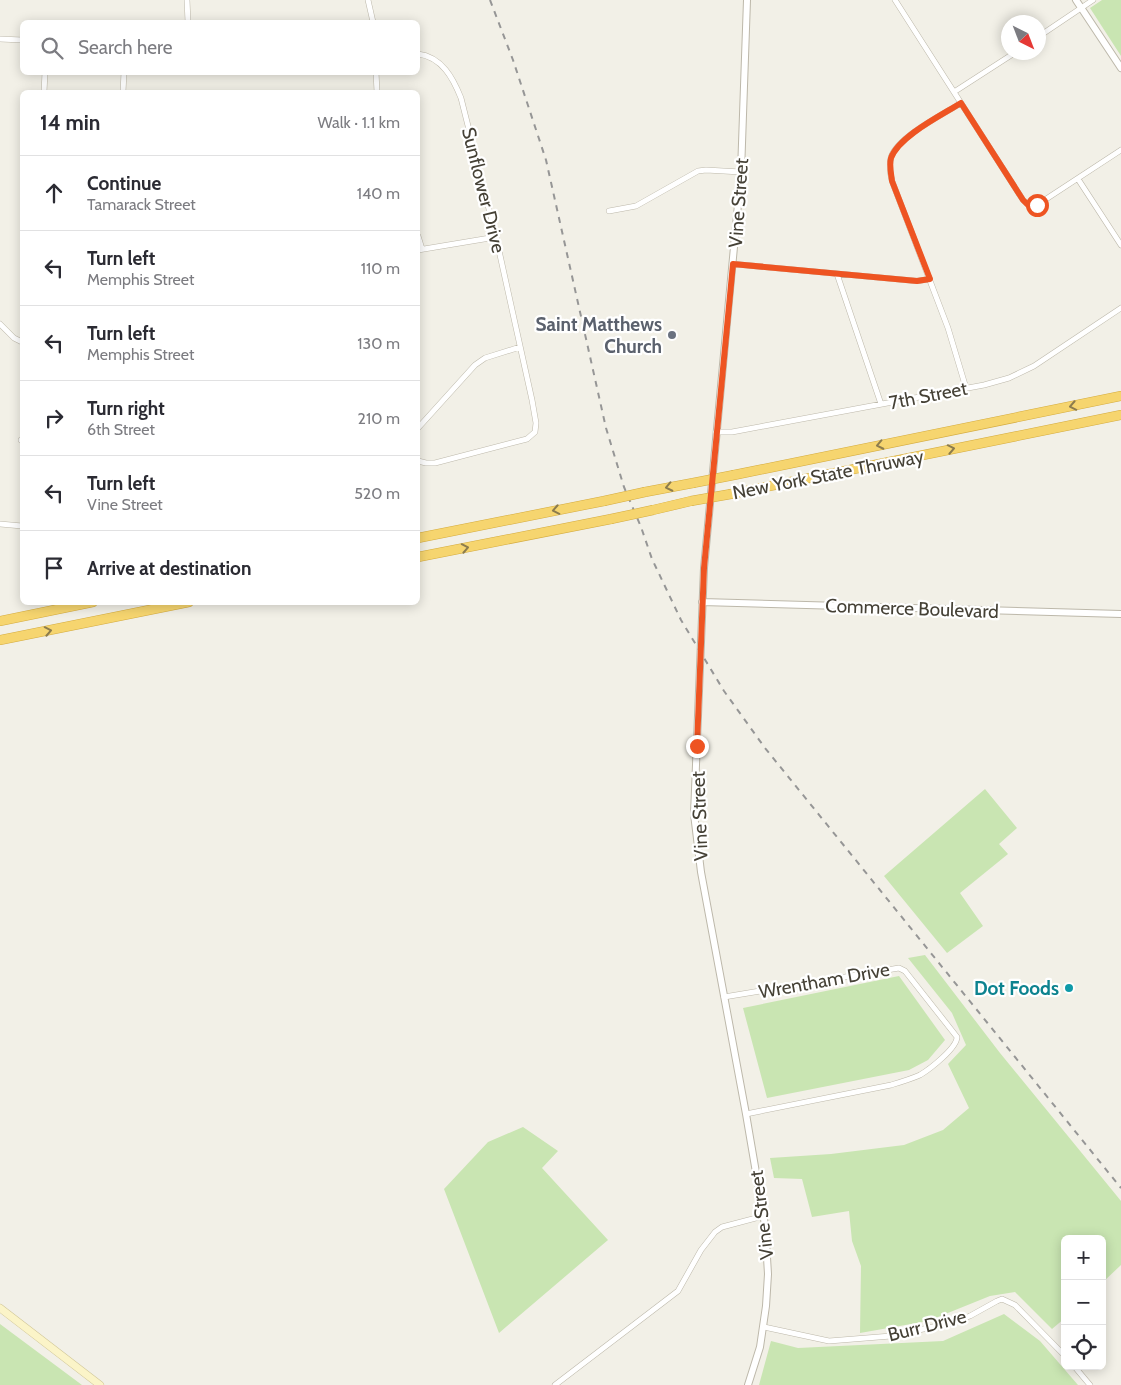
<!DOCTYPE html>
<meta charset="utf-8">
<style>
:root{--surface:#fff;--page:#f7f7f7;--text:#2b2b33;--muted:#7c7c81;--line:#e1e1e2}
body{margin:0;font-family:Cabin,sans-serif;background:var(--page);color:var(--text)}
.controls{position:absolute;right:15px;bottom:15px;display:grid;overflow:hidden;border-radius:8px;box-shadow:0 2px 12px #0003}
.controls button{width:45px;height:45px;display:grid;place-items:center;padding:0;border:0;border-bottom:1px solid var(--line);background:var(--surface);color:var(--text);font:25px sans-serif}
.compass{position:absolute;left:1001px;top:15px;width:45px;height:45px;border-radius:50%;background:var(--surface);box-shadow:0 2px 12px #0003;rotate:138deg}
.stop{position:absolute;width:15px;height:15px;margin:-11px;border:4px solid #ee5422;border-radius:50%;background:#fff}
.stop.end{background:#ee5422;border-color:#fff;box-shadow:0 1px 5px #0008}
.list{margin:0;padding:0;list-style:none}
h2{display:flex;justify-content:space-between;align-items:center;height:65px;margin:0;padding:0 20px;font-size:21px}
h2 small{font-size:16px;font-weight:400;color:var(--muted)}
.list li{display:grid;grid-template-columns:32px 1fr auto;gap:15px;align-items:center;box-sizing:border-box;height:75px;padding:0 20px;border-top:1px solid var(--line)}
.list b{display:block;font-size:19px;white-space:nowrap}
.list p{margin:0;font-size:16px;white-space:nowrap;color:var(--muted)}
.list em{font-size:16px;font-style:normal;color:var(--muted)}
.icon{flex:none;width:28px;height:28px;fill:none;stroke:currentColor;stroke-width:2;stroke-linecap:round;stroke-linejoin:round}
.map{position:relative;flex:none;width:1121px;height:1385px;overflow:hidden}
.search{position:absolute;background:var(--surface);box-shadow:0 2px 12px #0003;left:20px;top:20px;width:400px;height:55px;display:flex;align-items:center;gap:12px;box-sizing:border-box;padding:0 18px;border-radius:8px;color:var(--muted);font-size:19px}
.panel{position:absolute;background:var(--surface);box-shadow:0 2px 12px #0003;left:20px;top:90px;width:400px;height:515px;border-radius:8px}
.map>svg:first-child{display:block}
.green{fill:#c9e5b2}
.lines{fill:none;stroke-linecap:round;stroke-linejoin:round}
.minor-casing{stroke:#bdb8aa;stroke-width:6}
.tertiary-casing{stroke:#bdb8aa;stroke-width:8}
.secondary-casing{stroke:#d0c698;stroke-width:8}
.motorway-casing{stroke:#d4ab3f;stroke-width:10}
.minor{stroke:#fff;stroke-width:5}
.tertiary{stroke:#fff;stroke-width:6}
.secondary{stroke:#fbf4c8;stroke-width:7}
.motorway{stroke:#f6d56f;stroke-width:9}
.rail{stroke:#969696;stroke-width:2;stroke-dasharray:6 6;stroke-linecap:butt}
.motorway-bridge-casing{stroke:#d4ab3f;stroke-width:10;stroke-linecap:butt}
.motorway-bridge{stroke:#f6d56f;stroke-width:9}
.oneway{stroke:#8c7c4d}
.route{stroke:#ee5422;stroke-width:6}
.worship-dot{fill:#6b7280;stroke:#fff;stroke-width:2}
.culture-dot{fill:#0f9aa8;stroke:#fff;stroke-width:2}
.labels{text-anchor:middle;stroke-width:4.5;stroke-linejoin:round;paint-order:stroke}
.street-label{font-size:19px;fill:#454136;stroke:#fff}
.worship-label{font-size:19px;font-weight:bold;fill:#5b616d;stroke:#fff;text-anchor:end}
.culture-label{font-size:19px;font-weight:bold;fill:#0d838f;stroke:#fff;text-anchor:end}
</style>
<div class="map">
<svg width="1121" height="1385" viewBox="0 0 1121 1385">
<rect width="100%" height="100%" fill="#f2f0e7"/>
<path class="green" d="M1102,0H1121V56L1090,8Z
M985,789L1017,828L999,844L1008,854L960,893L983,926L947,953L884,876Z
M925,955L1000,1053L1121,1201V1265L1102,1283V1239H1065V1318L1052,1329L1015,1292L990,1296L928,1321L860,1333L861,1266L852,1241L849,1211L812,1217L802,1179L774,1178L770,1158L831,1154L904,1145L943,1130L969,1108L948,1064L966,1045L952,1013L908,958Z
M899,976L945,1040L928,1060L909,1070L767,1098L743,1008Z
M523,1127L558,1151L542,1168L608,1240L499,1333L444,1189L488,1142Z
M1004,1314L1040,1341L1078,1385H759L771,1341L798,1348L943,1341Z
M0,1324L82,1385H0Z"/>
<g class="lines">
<defs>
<path id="minor" d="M187,0L188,22
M368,0L373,22
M895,0L1023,200L1029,205H1037L1121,150
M1038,37L1093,0
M0,39L22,40
M418,54C442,57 453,78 461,98L496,237L532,400L536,423L535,432L527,439L435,463H426L418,461
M376,72L377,92
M44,92L45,72
M123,92L124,72
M954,92L1016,52
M961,103C942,115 899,136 891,157C889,165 890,173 892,181L948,328L966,388
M1078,179L1121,245
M609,211L636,206L698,171L706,170L741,172
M418,236L422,249
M418,250L496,237
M733,264L917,281L930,279
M837,274L881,404
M0,324L14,338L22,342
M418,428L475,365L485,358L520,347
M716,432H732L984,385L1009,378L1034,366L1121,308
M21,440H22
M0,524L22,526
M724,997L899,968L905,971L957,1037C957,1048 930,1069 920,1075C911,1079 901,1082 891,1085L746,1114
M764,1327L829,1341L891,1336L951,1323L970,1316L997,1301L1002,1299L1015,1305L1065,1356
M1074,1366L1090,1385
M555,1385L678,1291L701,1250L715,1232L722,1227L764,1216"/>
<path id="tertiary" d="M747,0L741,172L704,568L694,814L701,872L746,1114L765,1225L768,1274L766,1306L760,1347L748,1385
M1076,0L1121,68
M702,602L1121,614"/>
<path id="secondary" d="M0,1308L100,1385"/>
<path id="motorway" d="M734,475L1121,396
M645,492L693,483
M731,494L1121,415
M653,510L691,501
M418,538L604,501
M418,557L611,519
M0,621L93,602
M0,640L189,602"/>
</defs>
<use href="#minor" class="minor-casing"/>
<use href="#tertiary" class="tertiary-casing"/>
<use href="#secondary" class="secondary-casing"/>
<use href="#motorway" class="motorway-casing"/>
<use href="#minor" class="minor"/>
<use href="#tertiary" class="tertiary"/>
<use href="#secondary" class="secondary"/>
<use href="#motorway" class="motorway"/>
<path class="rail" d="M490,0L513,60L546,160L606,428L624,487L641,527L652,559L681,620L724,691L765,748L1121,1188"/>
<defs>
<path id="motorway-bridge" d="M693,483L734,475
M604,501L645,492
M691,501L731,494
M611,519L653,510"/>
</defs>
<use href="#motorway-bridge" class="motorway-bridge-casing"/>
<use href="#motorway-bridge" class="motorway-bridge"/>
</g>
<defs><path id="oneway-chevron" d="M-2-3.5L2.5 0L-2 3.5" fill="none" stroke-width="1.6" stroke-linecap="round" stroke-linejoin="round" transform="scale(1.25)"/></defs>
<g class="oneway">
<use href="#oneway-chevron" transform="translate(1073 406) rotate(169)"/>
<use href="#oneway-chevron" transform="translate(880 445) rotate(168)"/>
<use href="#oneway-chevron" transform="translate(951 449) rotate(-11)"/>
<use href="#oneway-chevron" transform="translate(669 487) rotate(168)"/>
<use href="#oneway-chevron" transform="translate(556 510) rotate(169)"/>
<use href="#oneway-chevron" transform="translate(465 548) rotate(-11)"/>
<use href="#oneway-chevron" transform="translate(48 631) rotate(-11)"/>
</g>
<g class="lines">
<path class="route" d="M697,746L704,568L733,264L917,281L930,279L892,181C891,173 889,165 891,158C899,136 942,115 961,103L1023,200L1028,205H1037"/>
</g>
<circle class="worship-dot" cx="672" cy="335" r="5"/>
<circle class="culture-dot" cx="1069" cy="988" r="5"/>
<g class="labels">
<g class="street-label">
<text transform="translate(484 190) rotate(76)" y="7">Sunflower Drive</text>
<text transform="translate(738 203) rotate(-86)" y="7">Vine Street</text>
<text transform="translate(928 395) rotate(-11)" y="7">7th Street</text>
<text transform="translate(828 474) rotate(-11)" y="7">New York State Thruway</text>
<text transform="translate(912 608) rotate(2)" y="7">Commerce Boulevard</text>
<text transform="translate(699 816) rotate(-92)" y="7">Vine Street</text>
<text transform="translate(824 980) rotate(-10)" y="7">Wrentham Drive</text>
<text transform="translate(761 1215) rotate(-97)" y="7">Vine Street</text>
<text transform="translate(927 1325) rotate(-14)" y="7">Burr Drive</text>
</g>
<g class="worship-label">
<text x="662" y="331">Saint Matthews<tspan x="662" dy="22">Church</tspan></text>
</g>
<g class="culture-label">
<text x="1059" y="995">Dot Foods</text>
</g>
</g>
</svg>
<div class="controls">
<button>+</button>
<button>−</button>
<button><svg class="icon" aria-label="locate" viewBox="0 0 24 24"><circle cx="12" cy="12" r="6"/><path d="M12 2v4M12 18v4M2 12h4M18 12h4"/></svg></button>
</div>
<svg class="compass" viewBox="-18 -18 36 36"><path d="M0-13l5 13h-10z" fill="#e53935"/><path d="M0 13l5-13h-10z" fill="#7c7c81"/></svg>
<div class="stop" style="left:1037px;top:205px"></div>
<div class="stop end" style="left:697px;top:746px"></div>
<div class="search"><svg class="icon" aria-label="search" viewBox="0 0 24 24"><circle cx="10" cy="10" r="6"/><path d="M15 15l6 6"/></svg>Search here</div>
<section class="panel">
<h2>14 min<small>Walk · 1.1 km</small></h2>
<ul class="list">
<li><svg class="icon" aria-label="ahead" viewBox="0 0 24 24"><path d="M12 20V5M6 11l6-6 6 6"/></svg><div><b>Continue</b><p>Tamarack Street</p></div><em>140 m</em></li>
<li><svg class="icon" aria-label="left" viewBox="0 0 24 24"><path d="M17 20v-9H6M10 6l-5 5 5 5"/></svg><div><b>Turn left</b><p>Memphis Street</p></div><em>110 m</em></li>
<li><svg class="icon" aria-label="left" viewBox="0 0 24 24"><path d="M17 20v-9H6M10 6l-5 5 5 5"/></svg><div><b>Turn left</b><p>Memphis Street</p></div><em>130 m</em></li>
<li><svg class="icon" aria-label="right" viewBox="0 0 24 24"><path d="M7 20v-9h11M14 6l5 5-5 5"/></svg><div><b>Turn right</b><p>6th Street</p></div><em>210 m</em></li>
<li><svg class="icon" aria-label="left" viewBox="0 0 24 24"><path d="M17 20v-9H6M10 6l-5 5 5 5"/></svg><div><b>Turn left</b><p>Vine Street</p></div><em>520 m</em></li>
<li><svg class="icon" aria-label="arrive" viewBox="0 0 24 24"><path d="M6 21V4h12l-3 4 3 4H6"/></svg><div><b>Arrive at destination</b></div></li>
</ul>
</section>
</div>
